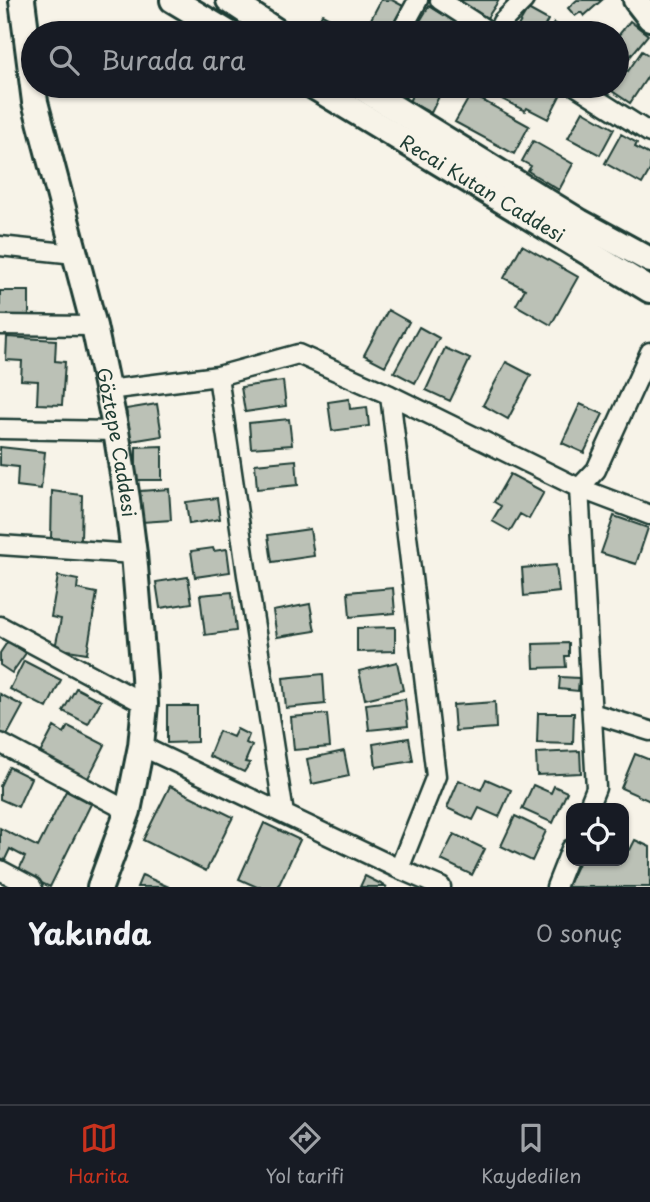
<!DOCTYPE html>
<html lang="tr">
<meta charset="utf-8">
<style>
:root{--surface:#171b24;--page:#20242c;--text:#f1f3f6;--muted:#9ea1a6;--line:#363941;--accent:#c8321e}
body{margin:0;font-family:"Playpen Sans",sans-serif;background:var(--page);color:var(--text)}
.controls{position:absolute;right:21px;bottom:21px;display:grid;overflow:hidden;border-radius:14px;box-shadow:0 2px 5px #0004}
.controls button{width:63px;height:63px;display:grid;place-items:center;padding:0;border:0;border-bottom:2px solid var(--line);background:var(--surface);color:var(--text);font:35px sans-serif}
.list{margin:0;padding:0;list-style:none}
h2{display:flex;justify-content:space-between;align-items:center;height:91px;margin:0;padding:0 28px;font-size:30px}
h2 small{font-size:23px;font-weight:400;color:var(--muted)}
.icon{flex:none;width:38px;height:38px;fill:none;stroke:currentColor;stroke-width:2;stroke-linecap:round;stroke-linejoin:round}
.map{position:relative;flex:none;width:650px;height:887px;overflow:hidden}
.search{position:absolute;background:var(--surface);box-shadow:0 2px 5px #0004;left:21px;right:21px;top:21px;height:77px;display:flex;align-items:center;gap:18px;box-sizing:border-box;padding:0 24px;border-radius:38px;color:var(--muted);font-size:26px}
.sheet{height:217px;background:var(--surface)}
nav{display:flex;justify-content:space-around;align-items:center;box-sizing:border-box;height:98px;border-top:2px solid var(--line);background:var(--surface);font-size:19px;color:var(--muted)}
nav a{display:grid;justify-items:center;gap:4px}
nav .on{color:var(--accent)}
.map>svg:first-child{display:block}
.building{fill:#bbc1b6;stroke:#1f3d34;stroke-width:2}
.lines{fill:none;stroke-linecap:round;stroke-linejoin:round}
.street-casing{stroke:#1f3d34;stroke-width:23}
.secondary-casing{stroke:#1f3d34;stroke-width:30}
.street{stroke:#f7f3e8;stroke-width:18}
.secondary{stroke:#f7f3e8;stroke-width:24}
.labels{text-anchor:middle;stroke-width:7;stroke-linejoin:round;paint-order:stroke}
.street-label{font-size:19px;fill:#1f3d34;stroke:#f7f3e8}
</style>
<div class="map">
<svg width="650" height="887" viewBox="0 0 650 887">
<rect width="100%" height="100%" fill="#f7f3e8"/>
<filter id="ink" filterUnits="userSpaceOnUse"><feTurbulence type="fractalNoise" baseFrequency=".0143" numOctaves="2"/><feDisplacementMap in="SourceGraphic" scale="14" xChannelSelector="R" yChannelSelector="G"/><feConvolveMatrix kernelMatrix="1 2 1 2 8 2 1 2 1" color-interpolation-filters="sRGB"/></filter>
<g filter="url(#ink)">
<path class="building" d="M381,0H392L405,7L392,31L371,19Z
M455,0H499L485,21Z
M577,0H602L584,16L581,12L575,16L568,8Z
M429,6L458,23L455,26L467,33H413Z
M528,9L548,20L541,33H514Z
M322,14L358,33H312Z
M630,21L648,35L629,58L617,48V37Z
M554,23L572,33H549Z
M642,51L650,56V73L630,103L612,91L617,86L625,70L628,71Z
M383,86H412L405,98Z
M416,86H444L431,113L409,102Z
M508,86H555L563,90L548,119L527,108L525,111L502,99Z
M471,94L529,126L514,154L455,122Z
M583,111L614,129L600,155L568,138Z
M621,134L637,143L635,147L650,155V170L642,184L605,163Z
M533,141L573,164L559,190L528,171L531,166L522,161Z
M522,245L578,277L551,325L516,305L525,289L504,278Z
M0,291H29V316H0Z
M388,310L409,322L385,366L364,355Z
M419,327L439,338L415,383L394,372Z
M7,337L56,340L55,361L65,362L62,405L37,404L38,381L21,380L22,361L6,360Z
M445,348L470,359L450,401L426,390Z
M506,362L531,375L508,419L483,405Z
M283,381L286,406L245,412L241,387Z
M349,399L350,409L367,407L369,426L332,431L328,402Z
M157,404L162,436L131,441L126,409Z
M580,404L603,414L584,453L562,443Z
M289,419L292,445L251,448L249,423Z
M162,446V480H136V447Z
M0,447L45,452L41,489L17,486L18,467L0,465Z
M296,460L298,485L257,489L255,464Z
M510,474L544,492L529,519L520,514L510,531L492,521L501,506L494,502Z
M169,489L171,520L142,522L140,491Z
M52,491L82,495L81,541L51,539Z
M217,498L220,519L189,524L186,502Z
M614,516L648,528L636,564L601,553Z
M310,529L314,556L272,562L268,535Z
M213,548L214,551L227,549L230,572L195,577L191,551Z
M556,565L559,592L524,596L522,568Z
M58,576L78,580L77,589L97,593L87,653L55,648L61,619L51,617Z
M188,577L192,603L160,608L156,582Z
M393,588L395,613L350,617L348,592Z
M232,592L236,631L205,635L200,595Z
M310,604L315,631L277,637L273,611Z
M395,627V651L357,652V628Z
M8,641L26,653L12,673L0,665V653Z
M569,643V656H565L566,667L534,668L533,644Z
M24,661L61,680L47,708L10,689Z
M397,662L403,690L365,699L359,671Z
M323,674L325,704L286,708L283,678Z
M560,677L579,678L578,691L559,689Z
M76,688L101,701L88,724L63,711Z
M0,694L23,706L4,741L0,738Z
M405,699L408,726L369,730L366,704Z
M495,702L496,728L455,731L453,705Z
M167,706H197V742L167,743Z
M538,713H574L573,744L537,743Z
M327,714L330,747L294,750L291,717Z
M68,726L105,745L86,782L38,757L54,727L64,733Z
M237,729L249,735L246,743L252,746L245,762L250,763L244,772L209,756L219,731L233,737Z
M409,738L413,761L376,767L373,744Z
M344,751L349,776L312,784L307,759Z
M580,751L581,773L537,775L536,753Z
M635,754L650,760V801L621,788Z
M9,767L31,778L18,807L0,799V786Z
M486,779L511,790L499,817L479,808L473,820L447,808L459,780L481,790Z
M533,785L551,793L554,786L567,792L553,823L522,809Z
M170,786L233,817L206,871L143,840Z
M66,791L91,804L50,887L18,872L25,857L10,849L1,868H0V828L38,847Z
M515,816L546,831L532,861L501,846Z
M264,823L300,840L278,887H257L239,879Z
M454,834L485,849L472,875L441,860Z
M635,840L650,847V887H567L579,861H624V847L630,850Z
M142,875L169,887H137Z
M365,876L387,887H360Z"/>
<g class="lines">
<defs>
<path id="street" d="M440,0L491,33
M400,33L418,0
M497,33L502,22L524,0
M576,86L650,133
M0,246L75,254
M0,325L94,326
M650,352L596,470L579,488L650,515
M218,376L247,575L284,814
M108,390L218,376L298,354L390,395L579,488L596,788L588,808
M390,395L436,776L399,869
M0,429L116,431
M0,545L134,554
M0,626L145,704
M592,713L650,731
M0,743L128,811
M141,746L399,869L441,887
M0,870L32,887
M556,887L571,849"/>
<g id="secondary">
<path id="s1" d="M22,0L35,102L94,326L116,431L127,499L134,554L144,676L145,704L141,746L128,811L100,887"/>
<path d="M173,0L228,33"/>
<path d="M229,0L279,33"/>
<path d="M636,0L650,18"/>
<path id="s2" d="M313,86L650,290"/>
<path d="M359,86L580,222L650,260"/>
</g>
</defs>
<use href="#street" class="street-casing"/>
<use href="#secondary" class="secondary-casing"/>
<use href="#street" class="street"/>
<use href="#secondary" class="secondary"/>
</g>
</g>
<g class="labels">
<g class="street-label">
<text dy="7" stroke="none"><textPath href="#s2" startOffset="198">Recai Kutan Caddesi</textPath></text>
<text dy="7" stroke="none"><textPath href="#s1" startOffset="453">Göztepe Caddesi</textPath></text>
</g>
</g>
</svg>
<div class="controls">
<button><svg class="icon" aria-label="locate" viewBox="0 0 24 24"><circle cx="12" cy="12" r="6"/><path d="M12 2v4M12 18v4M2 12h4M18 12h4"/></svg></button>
</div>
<div class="search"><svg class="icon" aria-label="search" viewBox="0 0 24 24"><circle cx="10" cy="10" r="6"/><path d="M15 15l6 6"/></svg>Burada ara</div>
</div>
<section class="sheet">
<h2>Yakında<small>0 sonuç</small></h2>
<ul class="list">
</ul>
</section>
<nav>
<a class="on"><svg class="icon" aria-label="map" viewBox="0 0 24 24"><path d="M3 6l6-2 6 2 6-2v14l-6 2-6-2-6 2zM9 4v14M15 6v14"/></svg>Harita</a>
<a><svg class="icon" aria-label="directions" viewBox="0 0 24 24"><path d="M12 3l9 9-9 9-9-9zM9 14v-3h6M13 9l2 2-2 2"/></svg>Yol tarifi</a>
<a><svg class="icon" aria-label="saved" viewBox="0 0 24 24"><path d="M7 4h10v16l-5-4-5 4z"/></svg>Kaydedilen</a>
</nav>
